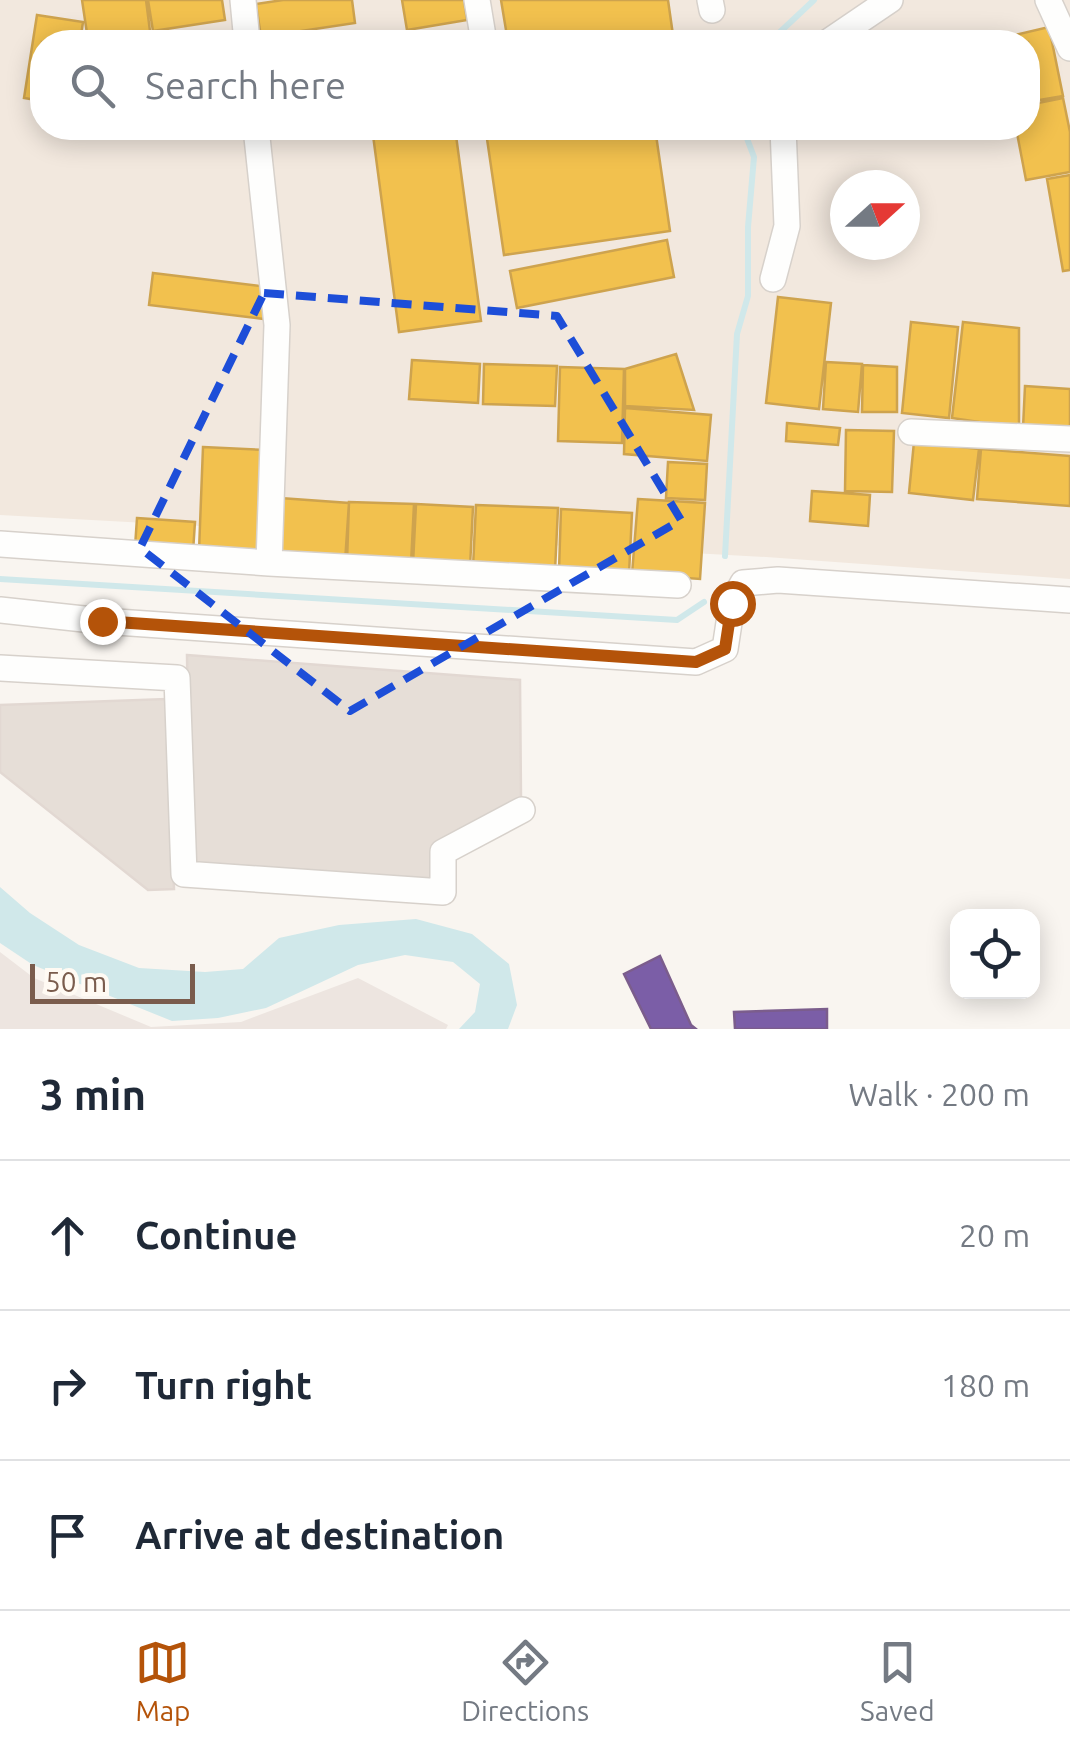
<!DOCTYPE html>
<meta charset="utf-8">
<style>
:root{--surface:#fff;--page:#f6f6f7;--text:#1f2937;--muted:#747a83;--line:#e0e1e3;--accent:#b45309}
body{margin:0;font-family:Ubuntu,sans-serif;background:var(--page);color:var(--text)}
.controls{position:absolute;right:30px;bottom:30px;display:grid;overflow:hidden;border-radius:20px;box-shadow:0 5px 25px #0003}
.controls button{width:90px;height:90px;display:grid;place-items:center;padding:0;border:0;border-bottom:2px solid var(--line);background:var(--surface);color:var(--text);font:50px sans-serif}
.compass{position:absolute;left:830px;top:170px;width:90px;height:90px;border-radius:50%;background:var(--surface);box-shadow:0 5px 25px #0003;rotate:69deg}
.scale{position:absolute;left:30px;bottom:25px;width:165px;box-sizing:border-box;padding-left:10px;border:5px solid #7a5c4d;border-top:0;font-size:28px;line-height:35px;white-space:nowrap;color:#7a5c4d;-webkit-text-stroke:8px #fffaf3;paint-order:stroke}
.stop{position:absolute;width:30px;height:30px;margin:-22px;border:8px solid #b45309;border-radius:50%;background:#fff}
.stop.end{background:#b45309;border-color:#fff;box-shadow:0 2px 10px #0008}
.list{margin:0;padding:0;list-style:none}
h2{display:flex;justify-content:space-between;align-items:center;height:130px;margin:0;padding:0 40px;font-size:42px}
h2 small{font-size:32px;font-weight:400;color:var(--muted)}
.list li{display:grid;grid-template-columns:65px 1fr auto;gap:30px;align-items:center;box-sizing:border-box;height:150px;padding:0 40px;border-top:2px solid var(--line)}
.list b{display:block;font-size:38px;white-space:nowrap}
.list em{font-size:32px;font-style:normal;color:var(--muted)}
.icon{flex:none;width:55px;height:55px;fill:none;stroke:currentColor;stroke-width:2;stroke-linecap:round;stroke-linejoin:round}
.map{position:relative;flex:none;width:1070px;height:1029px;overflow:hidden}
.search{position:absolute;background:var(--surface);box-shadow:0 5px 25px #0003;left:30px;right:30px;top:30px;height:110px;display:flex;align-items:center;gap:25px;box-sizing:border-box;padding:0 35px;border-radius:40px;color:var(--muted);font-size:38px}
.sheet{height:580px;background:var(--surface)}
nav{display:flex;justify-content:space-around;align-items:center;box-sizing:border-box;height:140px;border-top:2px solid var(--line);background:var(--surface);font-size:28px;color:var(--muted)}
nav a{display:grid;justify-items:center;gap:5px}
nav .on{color:var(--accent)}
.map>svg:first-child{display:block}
.residential{fill:#f2e8de;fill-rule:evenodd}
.industrial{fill:#ede5e0}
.water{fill:#d0e8ea}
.homes{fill:#f2c14e;stroke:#cea34e;stroke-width:2.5}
.offices{fill:#7b5ea7;stroke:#7b5d8c;stroke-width:2.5}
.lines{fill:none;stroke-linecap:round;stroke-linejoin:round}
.stream{stroke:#d0e8ea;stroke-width:6}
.building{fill:#e6ded7;stroke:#e2d8d2;stroke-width:2.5}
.minor-casing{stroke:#d7d1cb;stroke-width:28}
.minor{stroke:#fefefd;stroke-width:25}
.route{stroke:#b45309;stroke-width:12}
.marked{fill:none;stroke:#1d4ed8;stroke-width:8;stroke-dasharray:20 12;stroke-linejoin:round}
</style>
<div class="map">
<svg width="1070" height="1029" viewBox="0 0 1070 1029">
<rect width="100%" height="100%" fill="#f9f5f0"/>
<path class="residential" d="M0,0H1070V579L766,557L0,515ZM42,42H1028V128H42ZM845,185H905V245H845Z"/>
<path class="industrial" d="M0,952L34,978L151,1027L241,1022L358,978L448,1025L446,1029H0Z"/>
<path class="water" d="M0,887L30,913L79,945L139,968L205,972L243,969L279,938L339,925L416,919L472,934L509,964L517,1005L508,1029H459L475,1012L480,984L453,962L405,955L358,965L266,1008L218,1018L172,1021L33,965L0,943Z"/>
<path class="homes" d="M82,0H146L150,31L88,40Z
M148,0H222L225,20L153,31Z
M283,0H352L355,23L261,37L256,4Z
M402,0H464L467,20L407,30Z
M501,0H668L674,42H508Z
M37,15L83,22L80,42H42V101L24,98Z
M1049,27L1063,96L1028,102V42H1003L1002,38Z
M1063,98L1070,132V172L1026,180L1016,128H1028V105Z
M429,128H455L481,321L399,332L373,135Z
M516,128H655L670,231L504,255L486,132Z
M809,128H835L836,132L810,136Z
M908,128H972L910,138Z
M1070,175V270L1063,271L1047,179Z
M667,240L674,277L517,308L510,271Z
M153,273L268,287L264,319L149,305Z
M778,297L831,303L819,409L766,403Z
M911,322L958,327L949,418L902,413Z
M963,322L1019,328V428L952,418Z
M676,354L694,410L625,406V369Z
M412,360L480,364L478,403L409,399Z
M826,362L862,364L858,412L823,409Z
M484,364L557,366L555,406L483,404Z
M863,365L897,367V412H862Z
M560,367L624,369L622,443L558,441Z
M1025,386L1070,389V430L1023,428Z
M625,408L711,415L707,461L624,454Z
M787,423L840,428L838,445L786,441Z
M846,430L894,431L892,492L845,491Z
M914,442L979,449L973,500L909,493Z
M203,447L264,450L260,554L199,551Z
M981,449L1070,456V506L977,499Z
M668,462L707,464L705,500L666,498Z
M812,491L870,495L868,526L810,521Z
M280,498L349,503L345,562L277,557Z
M638,499L705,503L700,579L632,574Z
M349,502L414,504L411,564L347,562Z
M416,504L473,507L470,567L413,564Z
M476,505L558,508L555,571L473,567Z
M561,509L632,513L629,574L559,570Z
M137,518L195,522L193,552L135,547Z"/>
<path class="offices" d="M660,956L691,1025L696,1029H651L624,974Z
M827,1009V1029H735L734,1012Z"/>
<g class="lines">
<path class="stream" d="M773,42L780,32L814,0
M725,556L737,334L748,296V227L754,157L743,128
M0,579L677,620L704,602"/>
</g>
<path class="building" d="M187,655L520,680L521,798L441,843L436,880L190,863Z
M166,699L174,889L148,890L0,772V705Z"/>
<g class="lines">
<defs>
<path id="minor" d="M243,0L247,42
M477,0L484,42
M710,0L712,10
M1048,0L1070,48
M828,42L890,0
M256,128L277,325L269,563
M773,279L787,226L783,128
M911,432L1070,439
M0,544L269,563L678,585
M0,610L102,621L696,662L725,649L732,603L743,583L778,580L1070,600
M0,668L177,678L184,874L443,892V852L522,810"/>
</defs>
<use href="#minor" class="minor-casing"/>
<use href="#minor" class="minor"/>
</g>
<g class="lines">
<path class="route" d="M102,621L696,662L725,649L732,603"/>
</g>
<path class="marked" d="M264,293L557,316L681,520L350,711L140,548Z"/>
</svg>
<div class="controls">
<button><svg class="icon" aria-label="locate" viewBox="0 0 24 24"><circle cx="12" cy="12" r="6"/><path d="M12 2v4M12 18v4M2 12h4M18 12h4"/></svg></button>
</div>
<svg class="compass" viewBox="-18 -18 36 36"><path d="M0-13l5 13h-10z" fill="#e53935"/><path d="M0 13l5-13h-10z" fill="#747a83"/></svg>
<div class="scale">50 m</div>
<div class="stop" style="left:732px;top:603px"></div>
<div class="stop end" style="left:102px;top:621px"></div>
<div class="search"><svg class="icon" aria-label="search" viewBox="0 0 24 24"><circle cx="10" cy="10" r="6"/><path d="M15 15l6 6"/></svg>Search here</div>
</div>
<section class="sheet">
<h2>3 min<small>Walk · 200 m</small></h2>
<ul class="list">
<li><svg class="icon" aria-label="ahead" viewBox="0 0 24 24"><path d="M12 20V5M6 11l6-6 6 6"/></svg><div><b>Continue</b></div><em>20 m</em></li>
<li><svg class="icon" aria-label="right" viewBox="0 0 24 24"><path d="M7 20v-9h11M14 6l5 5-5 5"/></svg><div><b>Turn right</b></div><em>180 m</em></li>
<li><svg class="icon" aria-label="arrive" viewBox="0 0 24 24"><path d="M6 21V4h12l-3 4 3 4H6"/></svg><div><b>Arrive at destination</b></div></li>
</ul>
</section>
<nav>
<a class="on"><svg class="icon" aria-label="map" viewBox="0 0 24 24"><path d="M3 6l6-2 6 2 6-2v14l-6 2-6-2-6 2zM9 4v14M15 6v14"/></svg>Map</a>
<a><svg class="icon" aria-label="directions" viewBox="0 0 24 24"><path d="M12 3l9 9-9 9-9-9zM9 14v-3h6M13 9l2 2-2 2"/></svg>Directions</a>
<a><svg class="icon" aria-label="saved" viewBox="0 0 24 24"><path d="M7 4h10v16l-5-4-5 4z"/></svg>Saved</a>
</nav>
